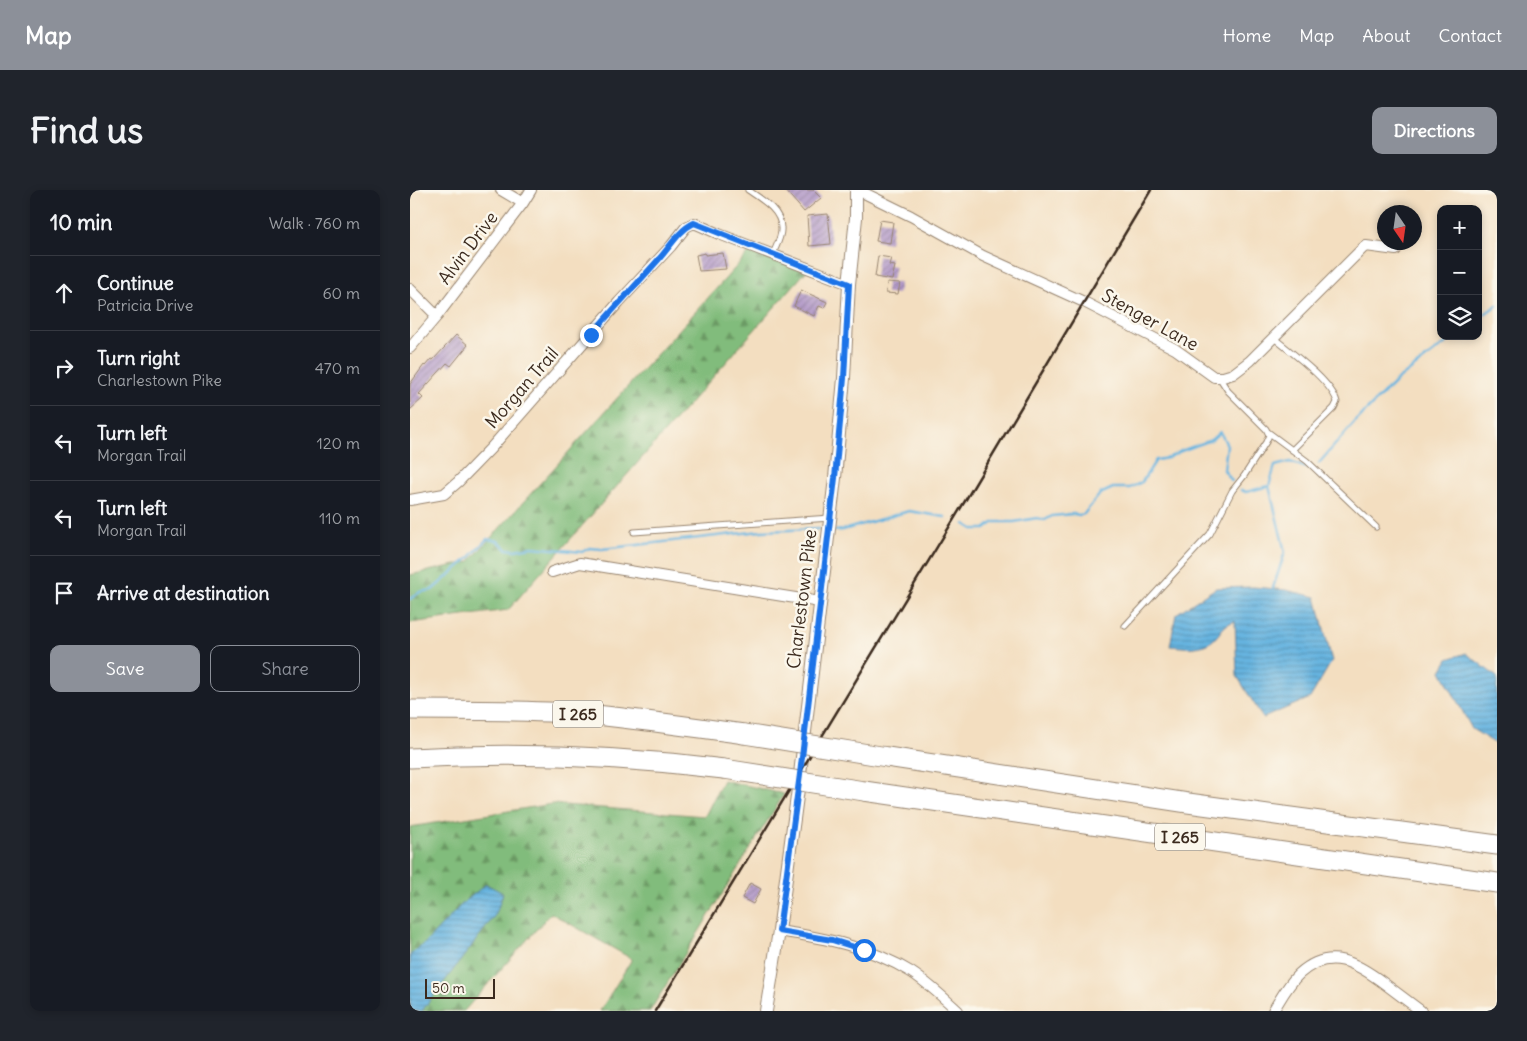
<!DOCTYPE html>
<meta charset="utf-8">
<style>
:root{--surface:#171b24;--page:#20242c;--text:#f1f3f6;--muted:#9ea1a6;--line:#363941;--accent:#8c9099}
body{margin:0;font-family:Delius,sans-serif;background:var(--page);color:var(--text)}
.controls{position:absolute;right:15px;top:15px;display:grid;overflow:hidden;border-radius:10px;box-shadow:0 2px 8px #0003}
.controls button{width:45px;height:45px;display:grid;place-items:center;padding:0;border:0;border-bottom:1px solid var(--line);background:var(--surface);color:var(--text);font:25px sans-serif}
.compass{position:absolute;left:967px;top:15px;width:45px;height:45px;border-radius:50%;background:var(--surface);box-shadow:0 2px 8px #0003;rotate:167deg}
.scale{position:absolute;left:15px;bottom:12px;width:70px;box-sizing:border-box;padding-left:5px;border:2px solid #3b2a1e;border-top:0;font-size:14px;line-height:18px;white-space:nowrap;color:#3b2a1e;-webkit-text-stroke:4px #fbf7ec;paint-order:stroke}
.stop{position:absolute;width:15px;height:15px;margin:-11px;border:4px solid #1a73e8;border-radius:50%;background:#fff}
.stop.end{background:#1a73e8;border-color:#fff;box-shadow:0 1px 5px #0008}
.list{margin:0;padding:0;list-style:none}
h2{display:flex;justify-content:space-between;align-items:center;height:65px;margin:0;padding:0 20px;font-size:21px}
h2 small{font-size:16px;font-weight:400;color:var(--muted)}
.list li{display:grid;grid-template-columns:32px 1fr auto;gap:15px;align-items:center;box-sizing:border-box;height:75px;padding:0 20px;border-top:1px solid var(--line)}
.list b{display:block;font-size:19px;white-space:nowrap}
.list p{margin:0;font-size:16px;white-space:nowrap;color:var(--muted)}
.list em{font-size:16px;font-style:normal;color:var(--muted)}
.actions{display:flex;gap:10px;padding:15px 20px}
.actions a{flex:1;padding:11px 0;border:1px solid var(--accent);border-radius:10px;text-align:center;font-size:18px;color:var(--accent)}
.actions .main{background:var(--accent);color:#fff}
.icon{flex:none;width:28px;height:28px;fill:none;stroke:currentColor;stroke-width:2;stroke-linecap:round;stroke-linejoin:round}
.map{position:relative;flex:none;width:1087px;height:821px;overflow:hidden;border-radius:10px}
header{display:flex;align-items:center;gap:30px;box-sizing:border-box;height:70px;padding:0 25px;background:var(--accent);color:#fff}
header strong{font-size:24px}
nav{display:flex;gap:28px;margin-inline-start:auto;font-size:18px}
.intro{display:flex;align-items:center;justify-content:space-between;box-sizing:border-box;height:120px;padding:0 30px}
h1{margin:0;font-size:35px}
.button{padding:12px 22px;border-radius:10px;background:var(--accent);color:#fff;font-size:18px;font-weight:700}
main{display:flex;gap:30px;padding:0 30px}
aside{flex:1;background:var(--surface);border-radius:10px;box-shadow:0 2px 8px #0003}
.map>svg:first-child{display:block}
.forest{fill:url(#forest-firs);stroke:#5e734c}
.water{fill:url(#water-rules);stroke:#506f7f}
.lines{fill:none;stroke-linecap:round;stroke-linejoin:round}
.stream{stroke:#66b4e0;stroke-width:2.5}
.building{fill:url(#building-hatch)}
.service-casing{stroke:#97846f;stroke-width:7}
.minor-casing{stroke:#97846f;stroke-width:12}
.tertiary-casing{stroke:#97846f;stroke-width:14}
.motorway-casing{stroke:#97846f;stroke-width:21}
.service{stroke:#fff;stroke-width:5}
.minor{stroke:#fff;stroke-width:10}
.tertiary{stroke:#fff;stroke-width:12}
.motorway{stroke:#fff;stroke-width:19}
.rail{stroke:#3b2a1e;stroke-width:2.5}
.motorway-bridge-casing{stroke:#97846f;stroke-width:21;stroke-linecap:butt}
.motorway-bridge{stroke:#fff;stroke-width:19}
.route{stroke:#1a73e8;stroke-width:6}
.labels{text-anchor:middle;stroke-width:5;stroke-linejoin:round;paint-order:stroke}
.shield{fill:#fbf7ec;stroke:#75685c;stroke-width:1}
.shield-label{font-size:16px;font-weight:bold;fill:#3b2a1e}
.street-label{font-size:18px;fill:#3b2a1e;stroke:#fbf7ec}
</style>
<header>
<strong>Map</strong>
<nav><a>Home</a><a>Map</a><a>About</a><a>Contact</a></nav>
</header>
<div class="intro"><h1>Find us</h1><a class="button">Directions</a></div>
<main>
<aside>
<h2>10 min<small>Walk · 760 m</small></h2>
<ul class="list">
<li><svg class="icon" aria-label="ahead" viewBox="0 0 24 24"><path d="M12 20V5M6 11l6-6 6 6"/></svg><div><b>Continue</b><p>Patricia Drive</p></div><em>60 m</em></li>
<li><svg class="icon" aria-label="right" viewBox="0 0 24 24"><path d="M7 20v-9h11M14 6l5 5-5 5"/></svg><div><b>Turn right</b><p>Charlestown Pike</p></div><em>470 m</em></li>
<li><svg class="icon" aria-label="left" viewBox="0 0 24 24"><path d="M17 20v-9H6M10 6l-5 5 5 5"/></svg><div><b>Turn left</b><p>Morgan Trail</p></div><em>120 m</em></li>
<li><svg class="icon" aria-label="left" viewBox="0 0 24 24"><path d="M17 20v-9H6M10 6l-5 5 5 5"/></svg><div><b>Turn left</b><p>Morgan Trail</p></div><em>110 m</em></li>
<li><svg class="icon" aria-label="arrive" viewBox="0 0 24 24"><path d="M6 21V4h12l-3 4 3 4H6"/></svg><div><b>Arrive at destination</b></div></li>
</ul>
<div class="actions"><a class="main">Save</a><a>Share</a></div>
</aside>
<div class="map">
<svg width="1087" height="821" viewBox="0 0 1087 821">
<defs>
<pattern id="forest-firs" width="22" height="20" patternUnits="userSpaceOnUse" patternTransform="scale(1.25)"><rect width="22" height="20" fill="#81bc7b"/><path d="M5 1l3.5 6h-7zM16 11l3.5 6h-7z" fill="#6b9964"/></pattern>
<pattern id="water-rules" width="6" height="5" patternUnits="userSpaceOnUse" patternTransform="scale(1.25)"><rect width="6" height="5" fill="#66b4e0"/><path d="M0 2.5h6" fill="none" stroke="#5593b5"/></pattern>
<pattern id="building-hatch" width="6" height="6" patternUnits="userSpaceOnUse" patternTransform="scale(1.25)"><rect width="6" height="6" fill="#b299c8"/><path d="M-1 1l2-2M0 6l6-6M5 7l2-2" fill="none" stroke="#927da2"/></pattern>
</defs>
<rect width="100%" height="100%" fill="#fbf7ec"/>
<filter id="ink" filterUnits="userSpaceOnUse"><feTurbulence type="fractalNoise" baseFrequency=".02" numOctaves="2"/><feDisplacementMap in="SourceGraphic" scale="10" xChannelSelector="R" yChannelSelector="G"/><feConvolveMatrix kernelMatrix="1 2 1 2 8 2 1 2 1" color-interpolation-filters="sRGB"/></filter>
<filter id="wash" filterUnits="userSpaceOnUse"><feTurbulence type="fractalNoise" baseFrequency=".0096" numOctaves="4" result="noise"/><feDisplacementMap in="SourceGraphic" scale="20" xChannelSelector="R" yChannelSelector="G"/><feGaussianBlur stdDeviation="1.12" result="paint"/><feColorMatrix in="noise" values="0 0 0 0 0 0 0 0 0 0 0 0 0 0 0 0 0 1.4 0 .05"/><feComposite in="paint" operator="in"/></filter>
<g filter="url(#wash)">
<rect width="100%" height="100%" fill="#f3dec0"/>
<path class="forest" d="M344,57L399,78L98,420L0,433V385L59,372Z
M313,590L374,604L240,821H190L222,769L141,723L54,821H0V637L142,614L295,626Z"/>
<path class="water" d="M843,397L876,400L906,407L922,471L900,508L853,528L827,486L825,431C810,436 812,443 802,451C789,460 774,457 760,456L766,424L806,398Z
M1056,463L1087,487L1086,554L1062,539L1031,481L1038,469Z
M76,694L93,703L86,724L12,821H0V765L15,753L52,714Z"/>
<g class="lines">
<path class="stream" d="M1068,129L1087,115
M909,273L946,231L986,191L1045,146
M859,296L875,362L863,398
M831,300L836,302L859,296L865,276L880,272L897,278
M555,334L563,339H575L584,332H604L627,328L635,330L642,326L663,324L669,325L674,324L690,304L703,298H720L732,292L746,270L758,268L771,261L801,250L810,242L817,255L814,280L822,291
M423,341L433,340L499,321L535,327
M0,409L10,402L22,400L60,367L77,349L88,351L97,359L105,360L122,357L172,362L179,358L192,359L351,341L409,339"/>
</g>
<g id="blocks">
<path class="building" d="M375,0H403L411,8L394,22Z
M418,24L421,54L399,56L397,26Z
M470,30L483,32L480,53L466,51Z
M295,63V65L313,63L316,79L289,81L286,65Z
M468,66L481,68L479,75L485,76L482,90L465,87Z
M477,92L490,93L488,104L476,103Z
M391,100L417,112L414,118L409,116L404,126L384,116Z
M46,145L58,155L41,176L37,173L9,204L13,208L0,220V194L14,175L15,176L21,169L23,170Z
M340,693L351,699L343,714L332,708Z"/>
</g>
</g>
<g filter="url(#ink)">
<use href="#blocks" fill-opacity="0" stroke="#97846f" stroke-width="1"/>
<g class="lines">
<defs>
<path id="service" d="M338,0C351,9 371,20 371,38C372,47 366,56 363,64
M864,148C881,162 922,192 927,212L924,218L882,260
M858,242L897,271L966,337
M224,342L420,328
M715,436L800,344L822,301L834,286L856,252L859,245L856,239L818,201L809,187"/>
<path id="minor" d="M91,0L113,13
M448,0L501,26L573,66L674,112L765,159L804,187H813L823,184L840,171L953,58L956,56L986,60
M0,99L27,126
M0,158L27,126L113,13L121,0
M0,310L34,304L48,292L81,258L209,112L261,56L276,37L284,33L309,44L439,94
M142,382L170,373L410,412
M369,741C414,748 461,757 501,782C518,793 533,807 548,821
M863,821C871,808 878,794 889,784C920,756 947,773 975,794C987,803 999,812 1011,821"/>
<path id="tertiary" d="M356,821L369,741L390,584L425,288L434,188L439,94L446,28V0"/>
<path id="motorway" d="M0,520C58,520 117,520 175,524C229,529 281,537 334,544
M477,567L778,613L1087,655
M0,568C105,562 209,566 314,579
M454,601L1087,693"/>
</defs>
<use href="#service" class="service-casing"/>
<use href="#minor" class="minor-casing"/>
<use href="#tertiary" class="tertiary-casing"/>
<use href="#motorway" class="motorway-casing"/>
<use href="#service" class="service"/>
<use href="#minor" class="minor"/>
<use href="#tertiary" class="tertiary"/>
<use href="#motorway" class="motorway"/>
<path class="rail" d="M245,821L555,311L741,0"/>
<defs>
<path id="motorway-bridge" d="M334,544L477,567
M314,579L454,601"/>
</defs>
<use href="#motorway-bridge" class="motorway-bridge-casing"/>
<use href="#motorway-bridge" class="motorway-bridge"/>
</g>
</g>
<g class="lines" filter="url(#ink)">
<path class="route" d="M181,145C203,119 226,95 249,69C260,57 269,40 284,33L439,94L434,188L425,288L390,584L369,741L422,750L454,760"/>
</g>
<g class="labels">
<g class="shield">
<rect x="143" y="510.5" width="50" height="27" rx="4"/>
<rect x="745" y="633.5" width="50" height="27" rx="4"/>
</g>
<g class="shield-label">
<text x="168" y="530">I 265</text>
<text x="770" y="653">I 265</text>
</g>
<g class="street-label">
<text transform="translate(58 58) rotate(-53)" y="6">Alvin Drive</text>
<text transform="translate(740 130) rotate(29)" y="6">Stenger Lane</text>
<text transform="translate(112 198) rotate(-49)" y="6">Morgan Trail</text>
<text transform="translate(392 409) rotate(-83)" y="6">Charlestown Pike</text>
</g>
</g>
</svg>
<div class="controls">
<button>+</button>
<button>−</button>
<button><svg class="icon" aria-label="layers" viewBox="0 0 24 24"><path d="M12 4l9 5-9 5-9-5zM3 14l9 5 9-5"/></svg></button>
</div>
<svg class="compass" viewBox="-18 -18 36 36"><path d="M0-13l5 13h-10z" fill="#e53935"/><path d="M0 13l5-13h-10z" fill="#9ea1a6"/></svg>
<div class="scale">50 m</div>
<div class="stop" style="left:454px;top:760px"></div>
<div class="stop end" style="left:181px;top:145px"></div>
</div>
</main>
